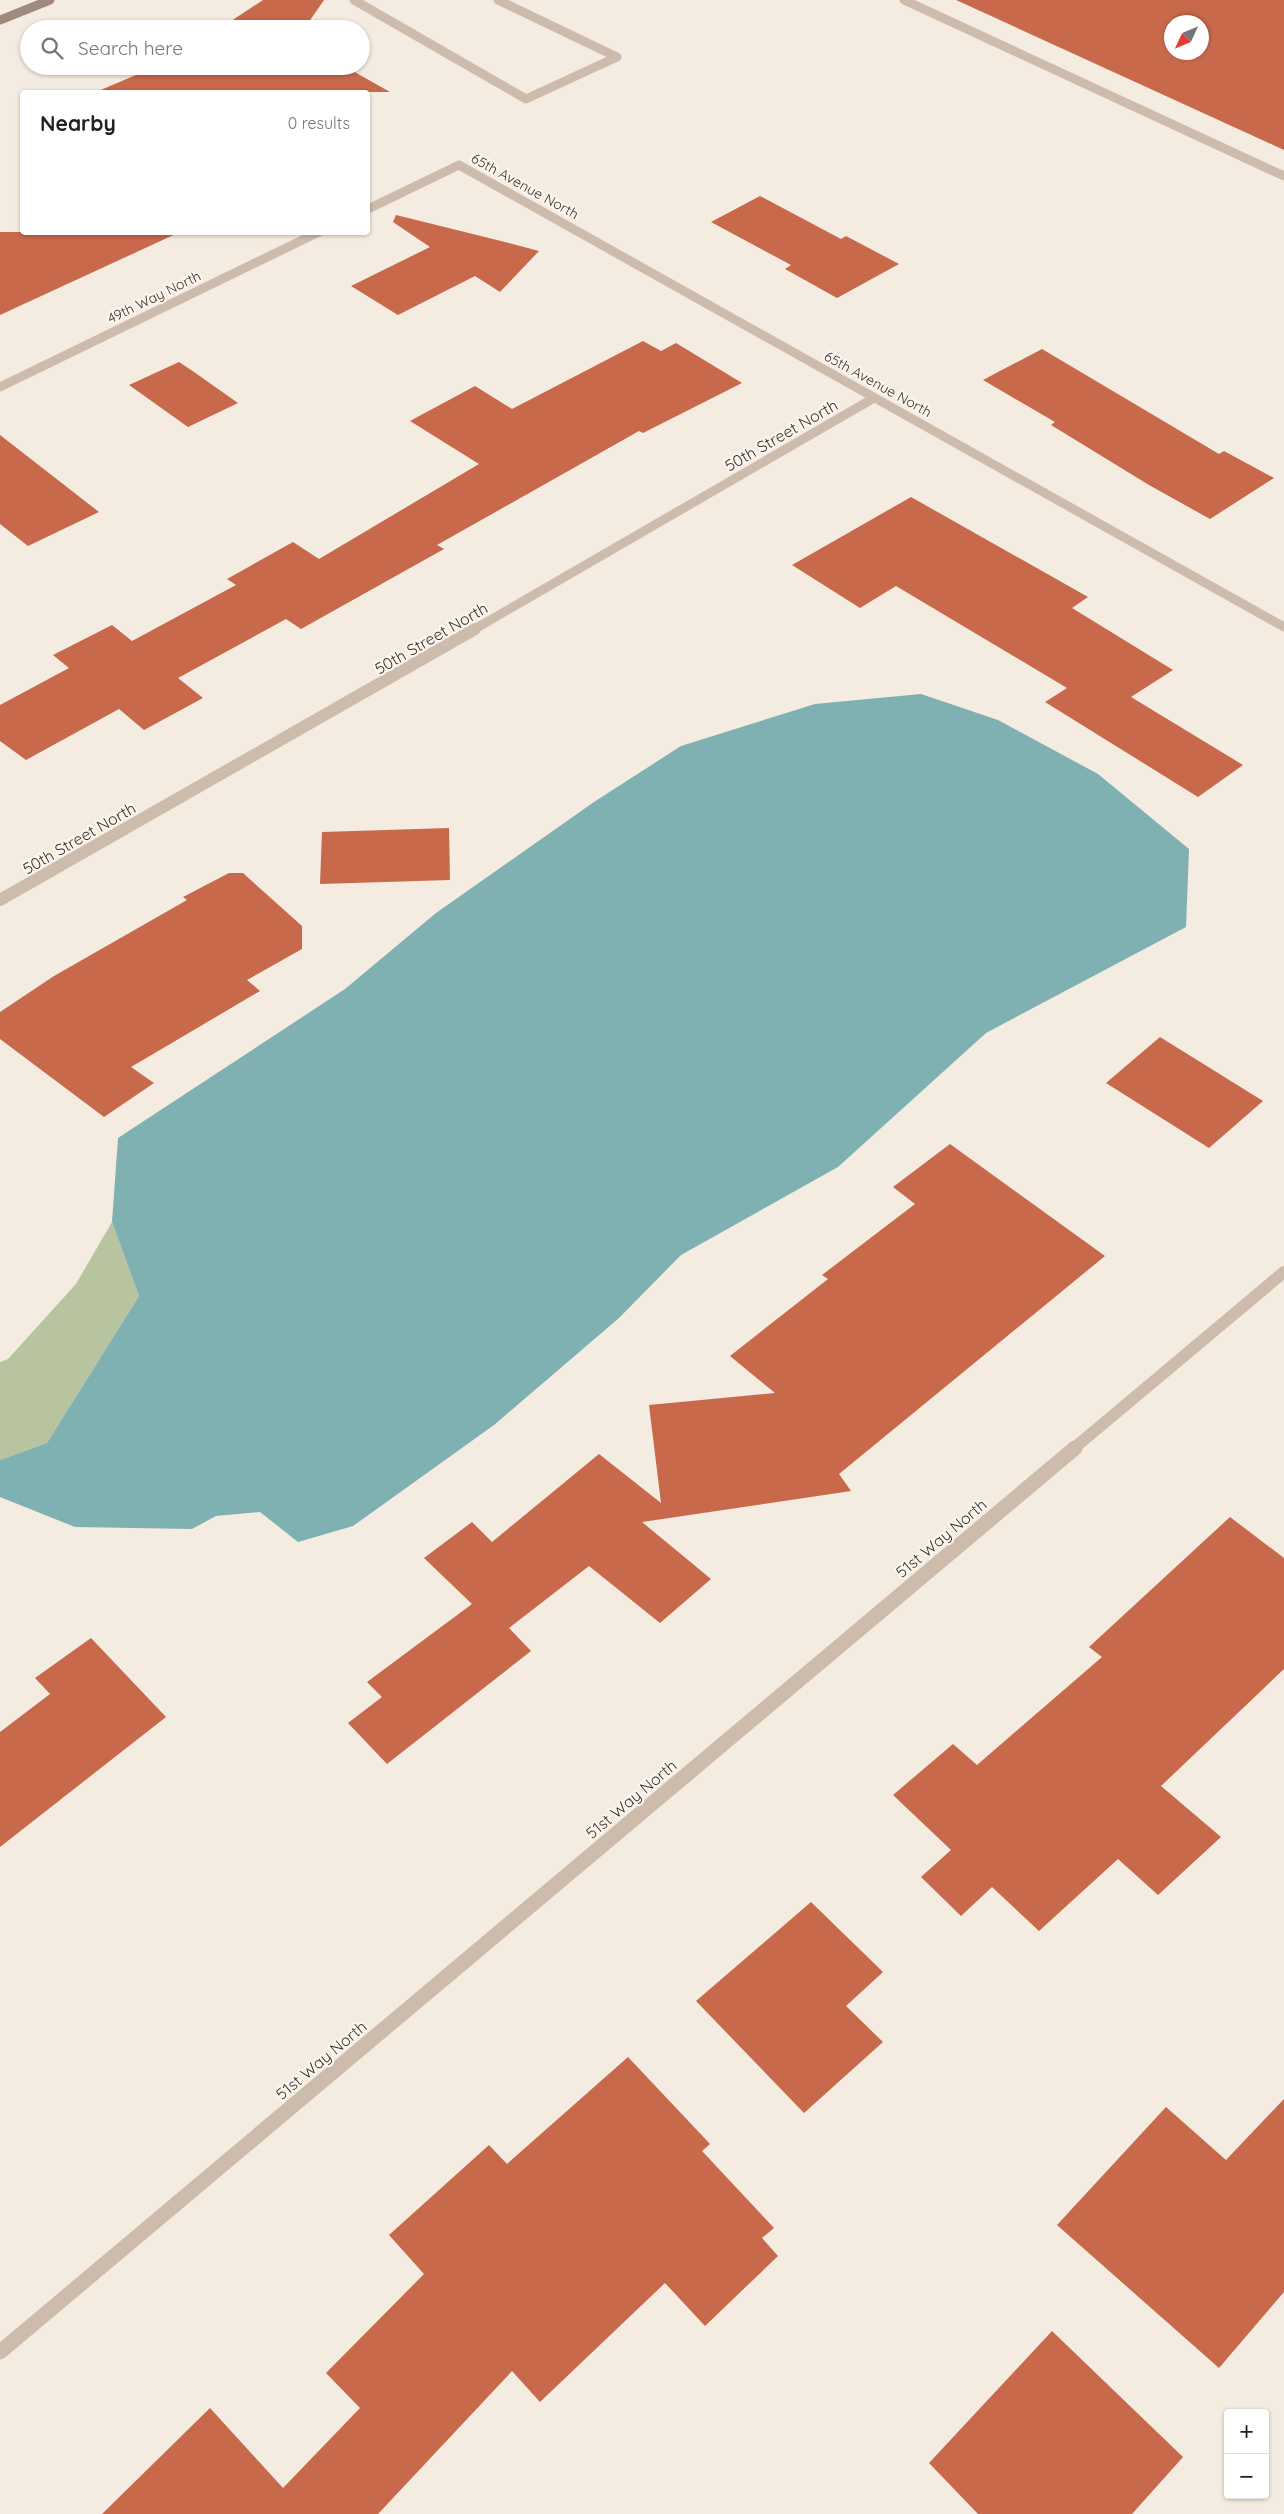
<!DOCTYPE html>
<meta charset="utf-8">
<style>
:root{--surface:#fff;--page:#f6f6f6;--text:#202124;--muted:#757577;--line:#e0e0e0}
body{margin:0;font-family:Quicksand,sans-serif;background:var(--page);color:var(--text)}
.controls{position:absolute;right:15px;bottom:15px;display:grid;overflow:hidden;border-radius:5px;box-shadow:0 1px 4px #0004}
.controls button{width:45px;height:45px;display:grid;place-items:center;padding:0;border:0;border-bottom:1px solid var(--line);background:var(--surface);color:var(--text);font:25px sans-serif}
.compass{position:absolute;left:1164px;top:15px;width:45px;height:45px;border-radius:50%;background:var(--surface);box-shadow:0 1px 4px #0004;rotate:226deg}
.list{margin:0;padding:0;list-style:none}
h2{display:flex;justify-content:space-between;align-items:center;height:65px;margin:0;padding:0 20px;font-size:21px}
h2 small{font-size:16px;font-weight:400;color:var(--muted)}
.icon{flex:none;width:28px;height:28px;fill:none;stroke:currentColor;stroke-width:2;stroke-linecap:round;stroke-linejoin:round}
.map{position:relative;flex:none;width:1284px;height:2514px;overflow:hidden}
.search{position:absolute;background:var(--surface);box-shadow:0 1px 4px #0004;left:20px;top:20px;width:350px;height:55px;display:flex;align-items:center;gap:12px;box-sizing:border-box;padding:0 18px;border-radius:28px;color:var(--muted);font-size:19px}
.panel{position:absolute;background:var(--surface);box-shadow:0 1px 4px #0004;left:20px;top:90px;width:350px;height:145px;border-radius:5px}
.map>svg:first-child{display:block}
.green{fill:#b8c4a0}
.water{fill:#7fb0b2}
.building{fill:#c8694b;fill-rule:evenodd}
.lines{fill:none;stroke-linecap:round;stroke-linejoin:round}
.lane{stroke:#cdbbac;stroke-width:9}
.street-far2{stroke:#cdbbac;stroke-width:9}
.street-far1{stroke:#cdbbac;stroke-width:12}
.street{stroke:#cdbbac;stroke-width:15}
.secondary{stroke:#a18a7d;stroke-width:9}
.labels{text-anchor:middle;stroke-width:4.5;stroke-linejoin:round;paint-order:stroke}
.far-street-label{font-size:14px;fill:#3b302b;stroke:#fbf5ee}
.street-label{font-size:16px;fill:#3b302b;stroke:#fbf5ee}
</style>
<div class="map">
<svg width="1284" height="2514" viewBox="0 0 1284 2514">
<rect width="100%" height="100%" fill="#f4ebe1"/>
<path class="green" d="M112,1222L139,1296L47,1443L0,1460V1362L8,1359L76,1284Z"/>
<path class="water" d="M921,694L998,720L1098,774L1189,849L1186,927L986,1033L838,1167L681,1255L619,1318L494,1425L353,1526L298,1542L260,1512L216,1516L192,1529L75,1527L0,1497V1460L47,1443L139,1296L112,1222L118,1138L345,989L436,913L594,802L681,746L815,704Z"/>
<path class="building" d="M263,0H324L304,29H226L222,27Z
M956,0H1284V150ZM1172,22H1202V52H1172Z
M157,66H344L390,92H96Z
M760,196L841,239L846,236L899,264L837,298L785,269L791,265L711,222Z
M396,215L501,241L539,251L500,292L475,276L398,315L351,286L430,247L393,222Z
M0,232H180L0,315Z
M643,341L661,351L676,343L742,383L643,433L639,431L437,545L444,549L301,629L286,619L178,678L203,698L144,730L119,709L26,760L0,741V705L69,668L53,655L112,625L132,641L236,585L227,579L293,542L319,559L479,464L410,421L475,386L512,409Z
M1042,349L1219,454L1224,451L1274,478L1210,519L1149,485L1051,425L1055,422L983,380Z
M179,362L194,372L238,403L188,427L129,385Z
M0,435L99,512L28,546L0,524Z
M911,497L1088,597L1072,608L1173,670L1131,697L1243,765L1198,797L1045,702L1067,688L896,586L860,608L792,565Z
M449,828L450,880L320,884L322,832Z
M229,873H243L302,926V949L247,980L260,991L131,1067L154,1083L104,1117L0,1039V1012L54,976L187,900L183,897Z
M1160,1037L1263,1101L1209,1148L1106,1083Z
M950,1144L1105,1256L839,1474L851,1491L642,1522L711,1579L660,1623L589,1566L509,1628L531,1651L387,1764L348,1723L382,1697L367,1682L472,1604L424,1558L472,1522L492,1542L599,1454L661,1503L649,1405L775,1393L730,1356L828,1279L822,1275L915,1204L893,1187Z
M1230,1517L1284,1558V1669L1161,1786L1221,1837L1158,1895L1118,1859L1039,1931L992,1887L961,1916L921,1877L951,1850L893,1795L953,1744L977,1765L1102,1657L1089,1647Z
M91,1638L166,1717L0,1847V1732L50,1694L35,1678Z
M811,1902L883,1972L846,2006L883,2042L804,2113L696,2001Z
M628,2057L710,2144L702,2151L774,2228L762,2238L778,2256L705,2326L665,2283L540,2402L512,2371L378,2514H102L210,2408L283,2488L360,2408L326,2373L424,2274L389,2235L489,2145L507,2164Z
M1284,2099V2292L1219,2368L1057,2225L1166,2107L1226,2160Z
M1052,2331L1183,2457L1132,2514H978L929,2463Z"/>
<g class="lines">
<path class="lane" d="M354,0L526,99L617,57L498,0
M904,0L1284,176"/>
<path class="street-far2" d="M368,209L459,165L1284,627
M0,387L319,232
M473,630L874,398"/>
<path class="street-far1" d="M0,900L475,629
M1073,1449L1284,1272"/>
<path class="street" d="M0,2352L1075,1448"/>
<path class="secondary" d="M0,20L50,0"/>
</g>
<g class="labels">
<g class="far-street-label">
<text transform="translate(525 186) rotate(29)" y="5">65th Avenue North</text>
<text transform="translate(154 297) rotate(-26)" y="5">49th Way North</text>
<text transform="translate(878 384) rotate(29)" y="5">65th Avenue North</text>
</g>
<g class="street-label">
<text transform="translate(781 435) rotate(-30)" y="6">50th Street North</text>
<text transform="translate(431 638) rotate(-30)" y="6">50th Street North</text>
<text transform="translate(79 838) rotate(-30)" y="6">50th Street North</text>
<text transform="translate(941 1538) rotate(-40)" y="6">51st Way North</text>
<text transform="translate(631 1799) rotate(-40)" y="6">51st Way North</text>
<text transform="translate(321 2060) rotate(-40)" y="6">51st Way North</text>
</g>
</g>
</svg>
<div class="controls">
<button>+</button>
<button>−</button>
</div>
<svg class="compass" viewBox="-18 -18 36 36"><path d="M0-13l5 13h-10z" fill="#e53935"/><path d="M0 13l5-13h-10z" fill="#757577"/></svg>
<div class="search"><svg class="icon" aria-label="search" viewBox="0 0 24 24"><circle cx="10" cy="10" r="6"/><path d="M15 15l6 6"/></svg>Search here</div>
<section class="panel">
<h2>Nearby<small>0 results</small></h2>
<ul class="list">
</ul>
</section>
</div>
